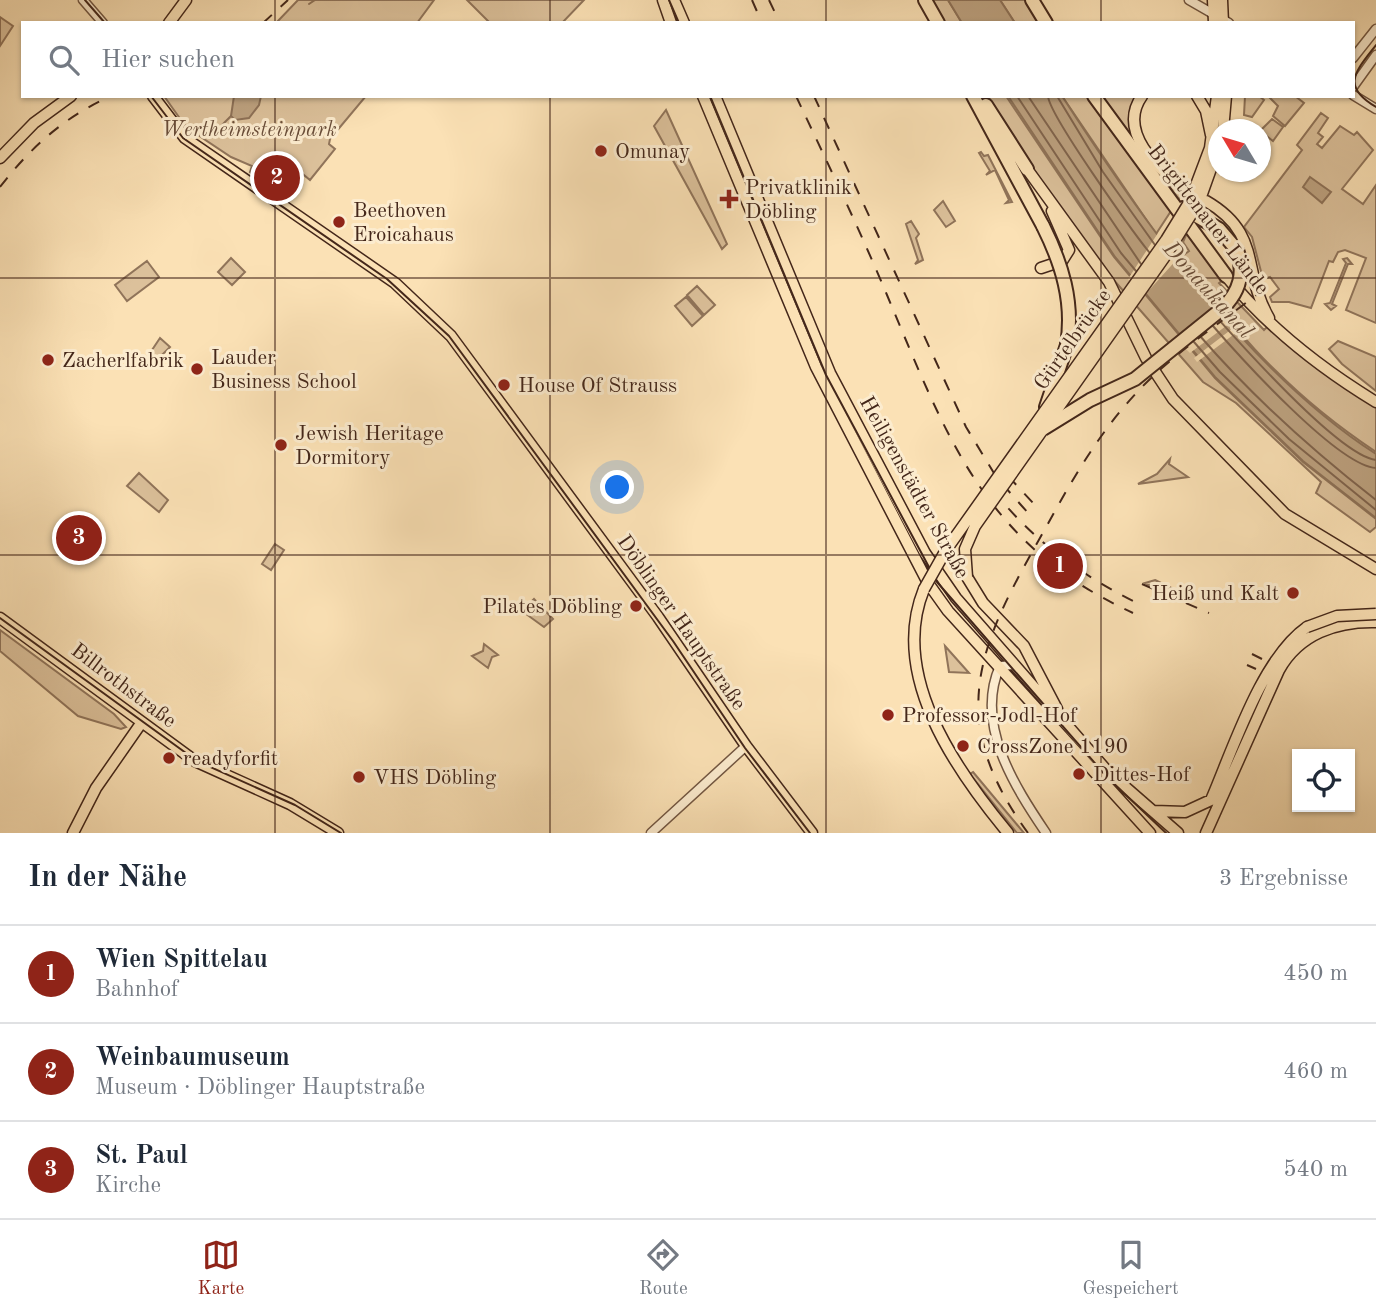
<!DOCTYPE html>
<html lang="de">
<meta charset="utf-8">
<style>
:root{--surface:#fff;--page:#f2f2f3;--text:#1f2937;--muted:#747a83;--line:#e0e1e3;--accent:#8f2418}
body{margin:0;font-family:"Old Standard TT",serif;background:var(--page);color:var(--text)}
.controls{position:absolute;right:21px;bottom:21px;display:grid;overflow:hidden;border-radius:0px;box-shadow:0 2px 5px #0004}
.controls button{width:63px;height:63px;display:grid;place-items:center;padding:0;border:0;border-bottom:2px solid var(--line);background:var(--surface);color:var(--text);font:35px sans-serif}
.compass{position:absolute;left:1208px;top:119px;width:63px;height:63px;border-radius:50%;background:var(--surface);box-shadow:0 2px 5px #0004;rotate:308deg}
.you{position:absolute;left:618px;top:488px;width:24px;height:24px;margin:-18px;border:5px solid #fff;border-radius:50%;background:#1a73e8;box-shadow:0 0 0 10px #1a73e833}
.badge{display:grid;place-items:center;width:46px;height:46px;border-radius:50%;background:var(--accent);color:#fff;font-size:23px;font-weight:700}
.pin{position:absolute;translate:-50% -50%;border:4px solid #fff;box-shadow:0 2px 7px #0006}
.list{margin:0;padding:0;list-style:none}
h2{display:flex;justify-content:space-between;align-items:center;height:91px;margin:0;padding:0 28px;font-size:30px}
h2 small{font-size:23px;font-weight:400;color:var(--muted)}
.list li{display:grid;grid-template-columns:46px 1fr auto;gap:21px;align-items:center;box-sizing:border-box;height:98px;padding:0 28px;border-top:2px solid var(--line)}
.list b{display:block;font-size:26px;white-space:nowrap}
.list p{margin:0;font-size:23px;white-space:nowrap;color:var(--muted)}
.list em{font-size:23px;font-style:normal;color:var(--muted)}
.icon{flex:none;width:38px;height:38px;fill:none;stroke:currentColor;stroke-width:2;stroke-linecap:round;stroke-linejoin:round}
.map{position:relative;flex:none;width:1376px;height:833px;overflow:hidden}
.search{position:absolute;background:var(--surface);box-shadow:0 2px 5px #0004;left:21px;right:21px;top:21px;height:77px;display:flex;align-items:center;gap:18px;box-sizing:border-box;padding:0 24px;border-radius:0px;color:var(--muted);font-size:26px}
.sheet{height:385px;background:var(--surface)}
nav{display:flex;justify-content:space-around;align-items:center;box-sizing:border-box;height:98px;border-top:2px solid var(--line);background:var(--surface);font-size:19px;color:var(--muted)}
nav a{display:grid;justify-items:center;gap:4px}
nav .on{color:var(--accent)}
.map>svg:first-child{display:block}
.green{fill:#dcc19b;stroke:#90745a;stroke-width:2}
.water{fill:#bda280;stroke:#8d7157;stroke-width:2}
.pier{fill:#fbe1b5}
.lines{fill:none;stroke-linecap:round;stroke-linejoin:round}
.shore{stroke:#80644d;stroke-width:2}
.stream{stroke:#8d7157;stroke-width:2}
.minor-casing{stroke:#725641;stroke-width:11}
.major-casing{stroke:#44271a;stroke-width:13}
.highway-casing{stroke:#44271a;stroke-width:16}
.minor{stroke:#fceccf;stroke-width:8}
.major{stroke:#fbe1b5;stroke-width:10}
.highway{stroke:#fbe1b5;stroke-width:12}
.tram{stroke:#44271a;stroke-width:2}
.rail{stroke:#44271a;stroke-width:2;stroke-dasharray:12 12;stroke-linecap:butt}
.major-bridge-casing{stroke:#44271a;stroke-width:13;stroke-linecap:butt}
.highway-bridge-casing{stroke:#44271a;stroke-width:16;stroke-linecap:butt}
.major-bridge{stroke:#fbe1b5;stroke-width:10}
.highway-bridge{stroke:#fbe1b5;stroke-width:12}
.grid{fill:none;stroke:#44271a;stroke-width:2;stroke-opacity:0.55}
.poi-dot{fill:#8f2418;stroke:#fceccf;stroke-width:2.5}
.labels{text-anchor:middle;stroke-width:6;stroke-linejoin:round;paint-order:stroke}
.park-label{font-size:21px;font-style:italic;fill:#6a4e3a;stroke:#fceccf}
.poi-label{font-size:21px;fill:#44271a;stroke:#fceccf;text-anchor:start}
.street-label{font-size:21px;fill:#44271a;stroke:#fceccf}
.water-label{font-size:23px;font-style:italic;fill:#684c39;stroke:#fceccf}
</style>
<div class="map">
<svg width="1376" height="833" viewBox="0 0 1376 833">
<rect width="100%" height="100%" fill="#fbe1b5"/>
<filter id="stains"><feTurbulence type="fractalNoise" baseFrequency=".00286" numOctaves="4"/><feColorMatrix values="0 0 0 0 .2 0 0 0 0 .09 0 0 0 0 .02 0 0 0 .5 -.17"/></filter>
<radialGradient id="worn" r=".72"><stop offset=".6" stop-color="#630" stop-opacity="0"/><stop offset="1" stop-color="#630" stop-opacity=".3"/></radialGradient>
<path class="green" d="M298,0H434L417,23H276Z
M467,0H584L562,23H490Z
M930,0H948L962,23H943Z
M1000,0H1028L1042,23H1015Z
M0,17L13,26L0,46Z
M164,96H366L330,139L329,144L335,149L310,180L276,152L264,157L257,177L250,172L252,166L231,157L186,127Z
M985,96H1006L1114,257L1215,378L1303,462L1376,519V527L1370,532L1316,493L1321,482L1236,403L1203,382L1105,270L1073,228Z
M1062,96H1090L1171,211L1156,234Z
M1098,96H1138L1132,132L1183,191L1179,199Z
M1245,96H1259L1264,100L1252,117L1244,115Z
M1295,96L1304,103L1285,126L1273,116L1278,106L1269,97Z
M666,110L727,244L722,249L654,126Z
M1321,113L1328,118L1318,133L1323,137L1317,144L1322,148L1340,126L1354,135L1357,132L1373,150L1342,189L1363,204L1376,185V323L1346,310L1366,258L1345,250L1338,252L1333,262L1329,261L1311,308L1289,302H1272L1270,297L1279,289L1270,277L1263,279L1252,237L1244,227L1302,150L1297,145Z
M1272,119L1283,127L1273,141L1260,131Z
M981,152L984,156L988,155L1012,202L1006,203L1009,200L995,170L986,175L990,171L979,153Z
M943,201L955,221L946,227L934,210Z
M911,221L919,234L916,238L923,260L915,264L918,260L906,224Z
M1187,233L1224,279L1219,283L1264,330L1267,327L1294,350L1376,405V452C1340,428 1306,401 1275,370C1240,337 1211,295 1181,257L1189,251L1183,242Z
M231,258L245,272L232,285L218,272Z
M1347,258L1352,264H1348L1332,304L1336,306L1331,310L1325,304L1330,303L1346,263L1343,259Z
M147,261L159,277L127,301L115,285Z
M697,286L715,305L704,315L687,295Z
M686,297L703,316L692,326L675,306Z
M160,338L170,347L153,364L150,359L142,365Z
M1338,341L1376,357V391L1342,364L1329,349Z
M1170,459L1169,464L1188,477L1138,484L1157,474Z
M139,473L168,500L159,512L127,486Z
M275,544L284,550L271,570L262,564Z
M1155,580L1186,595L1185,602L1145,583Z
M534,599L553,619L544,627L526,614L530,610L526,607Z
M0,630L114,714L126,727L121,729L78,716L0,651Z
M484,644L498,655L492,657L488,668L472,656L483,651Z
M945,646L969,673L949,672Z
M973,772L1024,833H1017L970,774Z"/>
<path class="water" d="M948,0H1000L1015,23H962Z
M234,96H261L259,105L249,118L235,120L231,116Z
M1008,96H1062C1144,223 1248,371 1376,454V518L1303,461L1215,377L1115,257Z
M1310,177L1331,192L1322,203L1303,187Z"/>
<path class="pier" d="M1158,233L1179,257L1143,297L1128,279Z
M1228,313L1234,320L1190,353L1183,346Z
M1237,325L1241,329L1197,362L1194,358Z"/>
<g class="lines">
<path class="shore" d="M1017,96L1121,253L1136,271
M1028,96L1141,264
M1048,96C1049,115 1133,232 1149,252
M1057,96L1103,172L1155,245
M1220,321C1246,350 1341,456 1376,460
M1213,326C1240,357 1338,466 1376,468
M1200,336C1252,396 1313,451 1376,500
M1194,342L1220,372L1289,439L1376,510"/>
<path class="stream" d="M309,4L315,0
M216,131L231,116"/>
<defs>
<path id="minor" d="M83,0L103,23
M1189,0L1229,23
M1353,58L1376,29
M1353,87L1376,55
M1353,95L1376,109
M1014,665L1000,666C974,724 1015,787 1046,833
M651,833L746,746"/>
<path id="major" d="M663,0L671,23
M674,0L684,23
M1213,0L1214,23
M1222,0L1223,23
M169,23L186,0
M153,96L185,138L395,283L451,336L658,617L746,746L812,833
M703,96L816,367L928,583L948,611L1150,833
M715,96L830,373L925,553L956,598L1108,772L1178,833
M1142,96C1117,131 1157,169 1184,188
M1197,96L1206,111L1211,135
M1223,130L1226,96
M0,158L34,123L71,96
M1027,169L1109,282L1146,358L1173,399L1285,514L1376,569
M1190,201L1210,148L1217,96
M1206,201C1263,234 1241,270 1269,318
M1198,205L1218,149
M1041,268L1062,261L1069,250L1052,211
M1226,276C1268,327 1320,368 1376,402
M967,577L983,603L1024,646L1057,709
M924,589C889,675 955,769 1008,833
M0,618L195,761L290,804L338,833
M1154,811L1185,812L1211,800C1233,749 1262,658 1307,627
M73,833L96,788L142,722
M1206,833L1279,670C1299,634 1336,621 1376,622"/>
<path id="highway" d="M925,0L938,23
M1032,0L1046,23
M973,96L1043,226
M1094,96L1226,276
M986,105L1027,169
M1183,208L1219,229L1237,250
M1046,407L1067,345"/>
</defs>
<use href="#minor" class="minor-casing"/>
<use href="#major" class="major-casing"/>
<use href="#highway" class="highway-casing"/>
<use href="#minor" class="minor"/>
<use href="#major" class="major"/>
<use href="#highway" class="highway"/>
<path class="tram" d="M85,0L105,23
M669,0L679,23
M1376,45C1356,71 1340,86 1376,107
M151,96L183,138L387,279L449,336L673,641L745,748L810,833
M710,96L826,375L937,582L1107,777L1166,833
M0,618L197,761L295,805L341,833"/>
<path class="rail" d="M752,0L762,23
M769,0L780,23
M263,23L288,0
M796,96C827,162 859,228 887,295C947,437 983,544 1133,613
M814,96L966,427L997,478L1029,514
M0,187C31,147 64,117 111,96
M1008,476L1034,504
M993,490C1032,540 1081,575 1137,603
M1142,584L1209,613
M1252,654L1262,659
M1247,665L1256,669
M1028,833C942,715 981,642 1045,529C1074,476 1104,424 1148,381C1186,344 1232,315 1273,282"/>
<defs>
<path id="major-bridge" d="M967,577L965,549L975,526L1166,255L1197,205
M924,589L946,550L1166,240L1190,201
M1307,627L1337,616L1376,614"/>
<path id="highway-bridge" d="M1043,226C1062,264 1074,302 1067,345
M1043,429L1090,400L1135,379L1223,308C1240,291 1245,273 1237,250"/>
</defs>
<use href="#major-bridge" class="major-bridge-casing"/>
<use href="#highway-bridge" class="highway-bridge-casing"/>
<use href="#major-bridge" class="major-bridge"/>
<use href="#highway-bridge" class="highway-bridge"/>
</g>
<path class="grid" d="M275,0V23M550,0V23M826,0V23M1101,0V23M275,96V833M550,96V833M826,96V833M1101,96V833M0,278H1376M0,555H1376"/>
<g class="poi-dot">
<circle cx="601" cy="151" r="7"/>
<path d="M725.5 188.5h7v7h7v7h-7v7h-7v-7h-7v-7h7z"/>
<circle cx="339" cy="222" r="7"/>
<circle cx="48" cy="360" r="7"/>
<circle cx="197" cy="369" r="7"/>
<circle cx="504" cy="385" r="7"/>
<circle cx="281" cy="445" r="7"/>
<circle cx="1293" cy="593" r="7"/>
<circle cx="636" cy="606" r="7"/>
<circle cx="888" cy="715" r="7"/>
<circle cx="963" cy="746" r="7"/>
<circle cx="169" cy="758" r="7"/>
<circle cx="1079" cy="774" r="7"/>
<circle cx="359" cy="777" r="7"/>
</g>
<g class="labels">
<g class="park-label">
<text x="249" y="136">Wertheimsteinpark</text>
</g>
<g class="poi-label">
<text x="615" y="158">Omunay</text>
<text x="745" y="194">Privatklinik<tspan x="745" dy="24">Döbling</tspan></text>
<text x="353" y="217">Beethoven<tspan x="353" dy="24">Eroicahaus</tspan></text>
<text x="211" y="364">Lauder<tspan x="211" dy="24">Business School</tspan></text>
<text x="62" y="367">Zacherlfabrik</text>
<text x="518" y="392">House Of Strauss</text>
<text x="295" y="440">Jewish Heritage<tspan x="295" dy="24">Dormitory</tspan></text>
<text x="1279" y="600" text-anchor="end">Heiß und Kalt</text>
<text x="622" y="613" text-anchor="end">Pilates Döbling</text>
<text x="902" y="722">Professor-Jodl-Hof</text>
<text x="977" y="753">CrossZone 1190</text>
<text x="183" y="765">readyforfit</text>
<text x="1093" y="781">Dittes-Hof</text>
<text x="373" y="784">VHS Döbling</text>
</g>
<g class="street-label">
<text transform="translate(1209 219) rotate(52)" y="7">Brigittenauer Lände</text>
<text transform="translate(1072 339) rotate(-55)" y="7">Gürtelbrücke</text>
<text transform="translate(915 487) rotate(61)" y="7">Heiligenstädter Straße</text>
<text transform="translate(682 622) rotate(55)" y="7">Döblinger Hauptstraße</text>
<text transform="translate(124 685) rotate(37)" y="7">Billrothstraße</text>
</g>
<g class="water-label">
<text transform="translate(1209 289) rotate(48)" y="8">Donaukanal</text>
</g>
</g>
<rect width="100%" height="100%" filter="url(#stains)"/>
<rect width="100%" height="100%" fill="url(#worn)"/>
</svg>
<div class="controls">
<button><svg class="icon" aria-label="locate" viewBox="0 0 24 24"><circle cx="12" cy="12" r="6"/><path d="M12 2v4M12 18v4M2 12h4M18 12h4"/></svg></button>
</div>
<svg class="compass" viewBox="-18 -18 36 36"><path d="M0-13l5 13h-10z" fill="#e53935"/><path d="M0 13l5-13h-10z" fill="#747a83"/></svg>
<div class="you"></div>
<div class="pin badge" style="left:1060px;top:566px">1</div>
<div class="pin badge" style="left:277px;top:178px">2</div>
<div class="pin badge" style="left:79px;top:538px">3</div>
<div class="search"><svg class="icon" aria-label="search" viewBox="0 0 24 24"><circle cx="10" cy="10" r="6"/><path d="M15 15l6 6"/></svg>Hier suchen</div>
</div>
<section class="sheet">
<h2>In der Nähe<small>3 Ergebnisse</small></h2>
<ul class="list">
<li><span class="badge">1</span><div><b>Wien Spittelau</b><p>Bahnhof</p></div><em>450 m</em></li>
<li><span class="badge">2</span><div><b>Weinbaumuseum</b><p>Museum · Döblinger Hauptstraße</p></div><em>460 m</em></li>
<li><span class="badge">3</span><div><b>St. Paul</b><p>Kirche</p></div><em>540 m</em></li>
</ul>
</section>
<nav>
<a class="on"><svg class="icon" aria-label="map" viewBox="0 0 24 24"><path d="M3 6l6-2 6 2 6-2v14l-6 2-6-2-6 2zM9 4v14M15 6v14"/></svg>Karte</a>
<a><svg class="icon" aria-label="directions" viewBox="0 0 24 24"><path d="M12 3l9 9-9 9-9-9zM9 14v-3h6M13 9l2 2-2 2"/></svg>Route</a>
<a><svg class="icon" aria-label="saved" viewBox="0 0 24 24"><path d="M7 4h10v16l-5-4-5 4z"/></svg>Gespeichert</a>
</nav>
